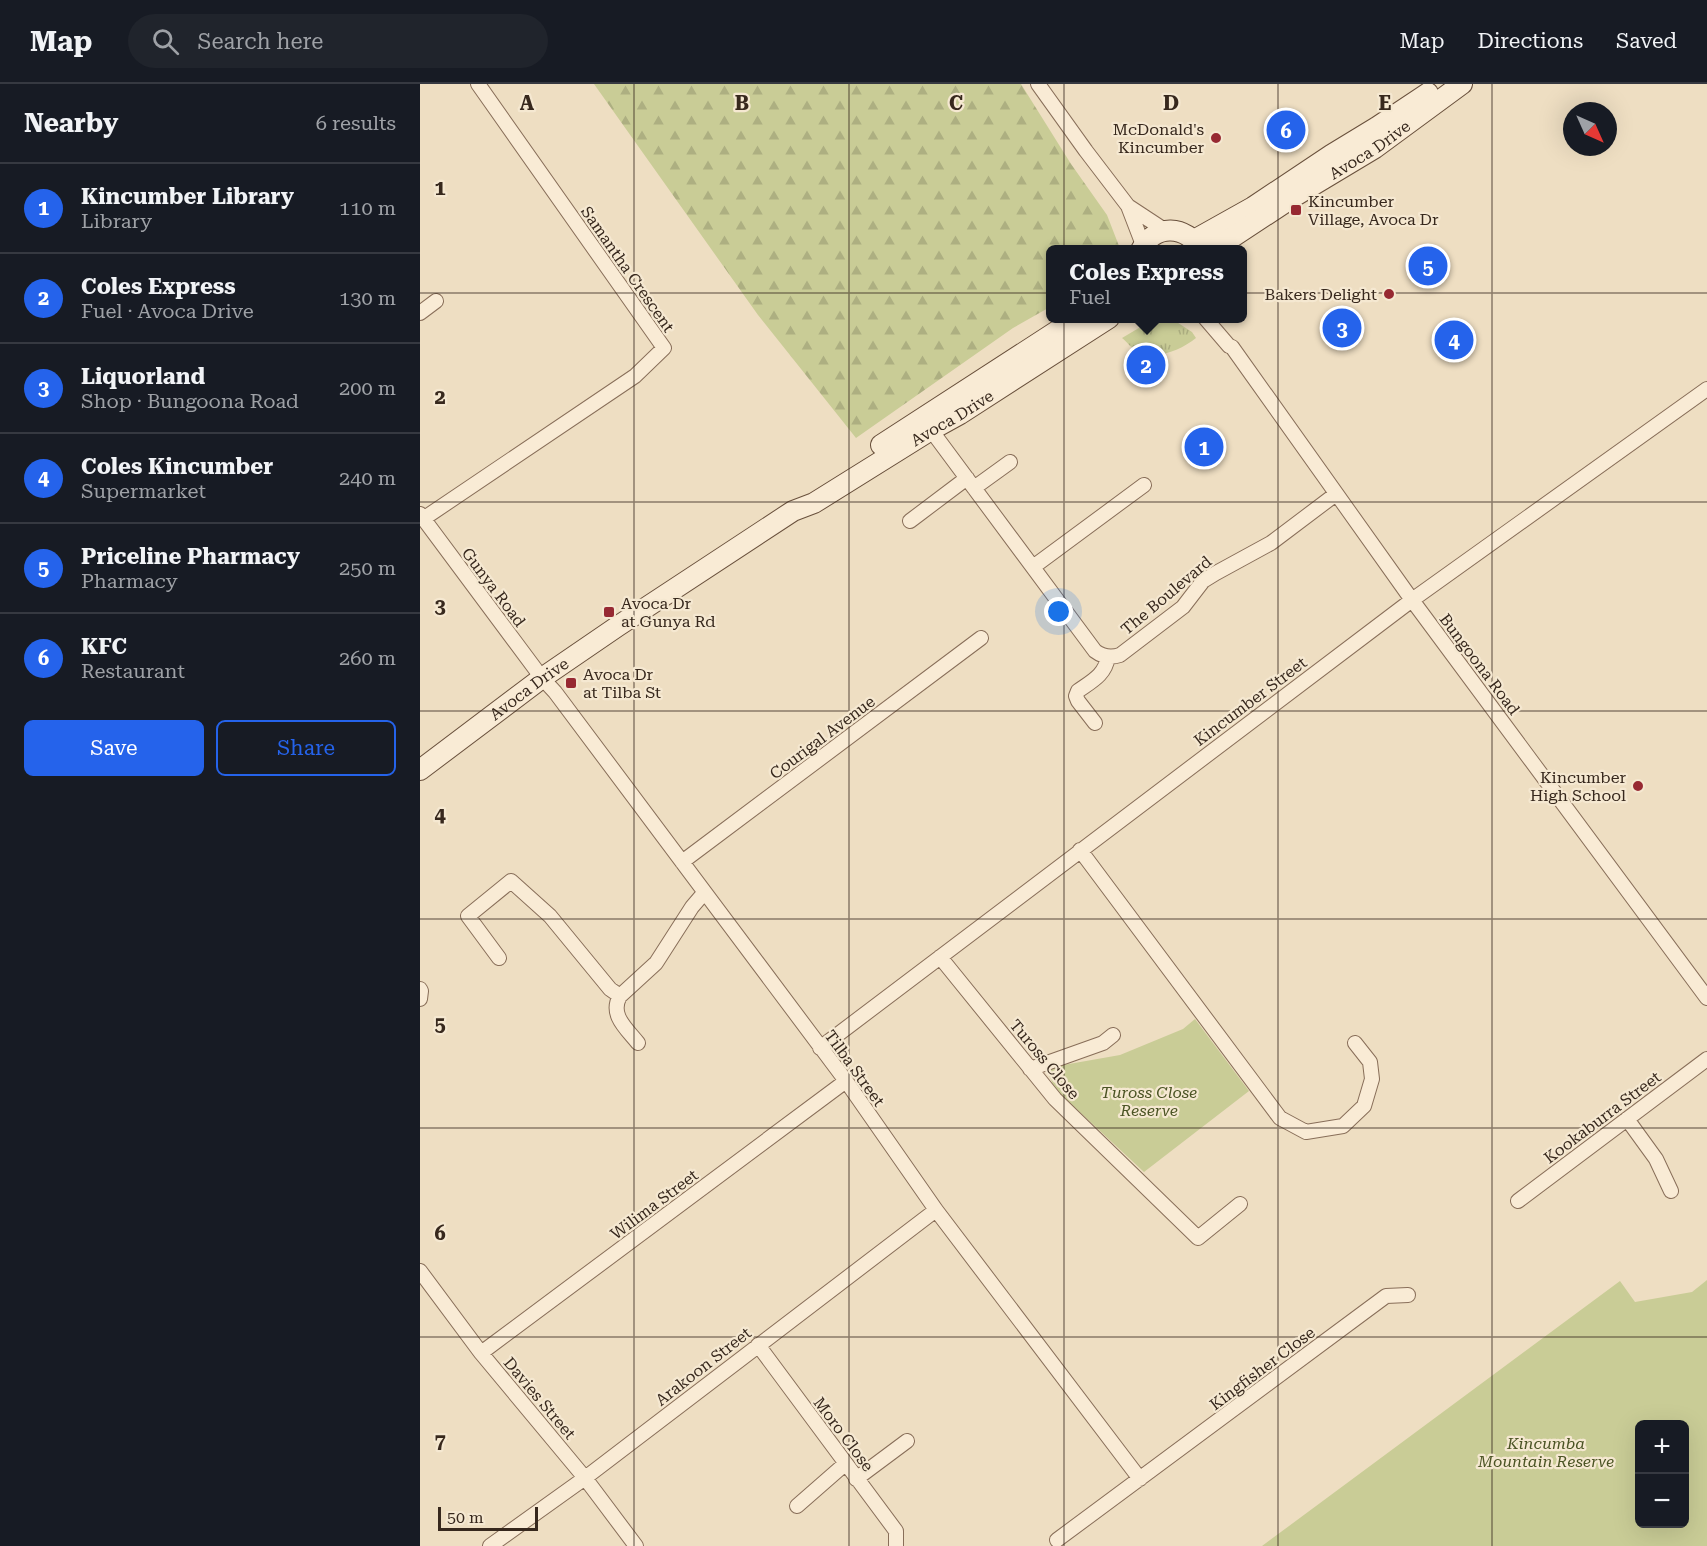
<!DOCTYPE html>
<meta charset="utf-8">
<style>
:root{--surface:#171b24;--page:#20242c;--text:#f1f3f6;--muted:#9ea1a6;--line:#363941;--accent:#2563eb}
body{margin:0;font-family:"Roboto Serif",serif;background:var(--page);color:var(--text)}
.controls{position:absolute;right:18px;bottom:18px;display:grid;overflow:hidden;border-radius:9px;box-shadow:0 6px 24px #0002}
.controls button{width:54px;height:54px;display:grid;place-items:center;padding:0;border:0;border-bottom:2px solid var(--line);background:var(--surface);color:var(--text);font:30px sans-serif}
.compass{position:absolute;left:1143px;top:18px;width:54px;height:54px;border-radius:50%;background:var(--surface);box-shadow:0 6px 24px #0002;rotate:135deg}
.scale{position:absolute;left:18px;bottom:15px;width:100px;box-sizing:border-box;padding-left:6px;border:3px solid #37281d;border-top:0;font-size:16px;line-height:21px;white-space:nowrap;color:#37281d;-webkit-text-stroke:4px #f5e8d1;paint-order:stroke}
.you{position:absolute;left:639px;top:528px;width:21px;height:21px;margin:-15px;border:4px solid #fff;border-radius:50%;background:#1a73e8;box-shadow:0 0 0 9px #1a73e833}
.badge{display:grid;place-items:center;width:39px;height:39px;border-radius:50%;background:var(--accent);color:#fff;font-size:20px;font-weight:700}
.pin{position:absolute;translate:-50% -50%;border:3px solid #fff;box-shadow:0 2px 6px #0006}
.popup{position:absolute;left:626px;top:161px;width:201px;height:78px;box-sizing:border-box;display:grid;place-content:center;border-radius:9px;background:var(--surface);filter:drop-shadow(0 2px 4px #0005);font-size:20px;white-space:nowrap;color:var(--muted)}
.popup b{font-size:22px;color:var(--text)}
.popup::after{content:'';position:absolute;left:50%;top:100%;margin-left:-12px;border:12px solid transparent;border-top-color:var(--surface)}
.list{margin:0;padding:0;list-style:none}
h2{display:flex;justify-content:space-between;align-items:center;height:78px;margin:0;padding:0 24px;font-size:26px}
h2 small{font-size:20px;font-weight:400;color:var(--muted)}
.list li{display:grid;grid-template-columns:39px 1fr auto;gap:18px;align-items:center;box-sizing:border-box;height:90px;padding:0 24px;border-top:2px solid var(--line)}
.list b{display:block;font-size:22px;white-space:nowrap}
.list p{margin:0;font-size:20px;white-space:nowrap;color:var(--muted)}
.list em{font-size:20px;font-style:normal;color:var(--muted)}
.actions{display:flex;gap:12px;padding:18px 24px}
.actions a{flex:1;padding:14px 0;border:2px solid var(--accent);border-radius:9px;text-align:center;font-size:21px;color:var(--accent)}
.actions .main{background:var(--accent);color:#fff}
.icon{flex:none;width:33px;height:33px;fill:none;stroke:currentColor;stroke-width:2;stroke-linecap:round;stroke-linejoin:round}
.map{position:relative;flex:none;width:1287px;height:1462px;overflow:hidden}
header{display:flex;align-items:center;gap:36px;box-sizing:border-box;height:84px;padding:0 30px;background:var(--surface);border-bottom:2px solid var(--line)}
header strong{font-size:28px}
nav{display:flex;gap:33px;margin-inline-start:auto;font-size:21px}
.search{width:420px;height:54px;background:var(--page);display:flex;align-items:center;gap:15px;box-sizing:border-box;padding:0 21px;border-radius:33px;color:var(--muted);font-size:22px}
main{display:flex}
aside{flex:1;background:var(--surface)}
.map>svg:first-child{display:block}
.grass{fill:url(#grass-tufts)}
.forest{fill:url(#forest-firs)}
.park{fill:#c9cc96;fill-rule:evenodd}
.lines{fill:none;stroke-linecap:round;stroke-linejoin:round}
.street-casing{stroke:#886e59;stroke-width:16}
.secondary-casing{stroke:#69503c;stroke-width:22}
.street{stroke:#f9ebd5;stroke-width:14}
.secondary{stroke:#f9ebd5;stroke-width:20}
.grid{fill:none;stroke:#37281d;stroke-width:1.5;stroke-opacity:0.55}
.poi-dot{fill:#972932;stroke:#f5e8d1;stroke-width:2}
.labels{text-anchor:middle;stroke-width:4.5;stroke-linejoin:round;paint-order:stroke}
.poi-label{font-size:16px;fill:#37281d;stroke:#f5e8d1;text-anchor:end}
.street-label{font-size:16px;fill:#37281d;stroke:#f5e8d1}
.park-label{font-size:16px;font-style:italic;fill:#4b5424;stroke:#f5e8d1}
.grid-label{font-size:20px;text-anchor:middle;font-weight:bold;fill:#37281d;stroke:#f5e8d1;stroke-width:4.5;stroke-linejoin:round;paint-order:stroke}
</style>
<header>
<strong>Map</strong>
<div class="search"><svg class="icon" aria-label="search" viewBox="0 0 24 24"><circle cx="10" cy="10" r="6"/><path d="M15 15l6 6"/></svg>Search here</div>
<nav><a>Map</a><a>Directions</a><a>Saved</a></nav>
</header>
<main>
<aside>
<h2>Nearby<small>6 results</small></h2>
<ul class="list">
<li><span class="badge">1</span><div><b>Kincumber Library</b><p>Library</p></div><em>110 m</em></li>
<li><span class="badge">2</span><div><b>Coles Express</b><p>Fuel · Avoca Drive</p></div><em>130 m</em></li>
<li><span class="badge">3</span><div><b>Liquorland</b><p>Shop · Bungoona Road</p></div><em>200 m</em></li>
<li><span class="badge">4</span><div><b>Coles Kincumber</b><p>Supermarket</p></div><em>240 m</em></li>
<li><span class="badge">5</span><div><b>Priceline Pharmacy</b><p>Pharmacy</p></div><em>250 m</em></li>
<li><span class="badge">6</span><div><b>KFC</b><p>Restaurant</p></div><em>260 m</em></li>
</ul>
<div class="actions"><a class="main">Save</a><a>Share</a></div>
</aside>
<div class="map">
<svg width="1287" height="1462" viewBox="0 0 1287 1462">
<defs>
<pattern id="grass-tufts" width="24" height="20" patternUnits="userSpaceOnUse" patternTransform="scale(1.5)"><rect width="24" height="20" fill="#c9cc96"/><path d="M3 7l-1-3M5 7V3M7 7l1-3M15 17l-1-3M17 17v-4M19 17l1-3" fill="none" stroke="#adaf81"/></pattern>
<pattern id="forest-firs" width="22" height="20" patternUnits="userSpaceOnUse" patternTransform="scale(1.5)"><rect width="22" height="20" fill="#c9cc96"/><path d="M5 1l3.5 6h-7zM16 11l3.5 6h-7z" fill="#adaf81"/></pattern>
</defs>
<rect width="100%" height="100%" fill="#eedec2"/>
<path class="grass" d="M734,235H752L772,248L776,254C761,266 736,277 717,267C711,264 707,258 702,254Z"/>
<path class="forest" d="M174,0H601L651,80L687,131L699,162L698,165L630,166V223L593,244L436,354L338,231Z"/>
<path class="park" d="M775,935L829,1007L724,1088L635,1005L629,991L632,983L700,971L763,945Z
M1287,1196V1462H842L1200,1197L1215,1218L1272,1208ZM1220,1340H1264V1440H1220Z"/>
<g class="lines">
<defs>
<path id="street" d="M618,0L666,67L708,122L723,161
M708,122L746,147
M0,229L16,217
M785,234L809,262L812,263L992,516L1287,914
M511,346L675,567C683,573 691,574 700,571L763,523L783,497L796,489L851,459L916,410
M554,404L590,378
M0,430L122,594L135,608L426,997L516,1126L720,1395
M3,435L215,292L244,264L58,0
M490,437L547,394
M613,483L724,401
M675,639L658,617L656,612L658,607C672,597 685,591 688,573
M660,766L860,1034L886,1048L923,1042L944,1022L952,995L950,978L935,959
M262,778L561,554
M520,873L635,1015L778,1154L820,1120
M79,874L48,832L91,797L130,832L190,905L200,912
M0,905L1,907L0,915
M218,959C207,945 189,931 200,912L236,879L272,823L284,809
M400,964L992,516L1287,305
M610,985L683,959L693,951
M1207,1035L1236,1075L1251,1107
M1098,1117L1287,975
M0,1187L61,1269L165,1394L216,1462
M338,1261L476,1447V1462
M61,1269L426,997
M436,1395L487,1357
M377,1422L425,1380
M637,1456L966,1212L988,1211
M70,1462L165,1394L516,1126"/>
<g id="secondary">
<path d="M774,156L833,123L911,71L957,43L1008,9"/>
<path d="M721,166C735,139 766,141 781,166"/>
<path id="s1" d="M793,166L875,112L955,64L1042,0"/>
<path d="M461,361L657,234"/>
<path id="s2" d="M0,686L122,594L198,542L373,427L394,419L511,346L540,330L689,234"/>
</g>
</defs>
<use href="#street" class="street-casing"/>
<use href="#secondary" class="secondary-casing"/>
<use href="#street" class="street"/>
<use href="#secondary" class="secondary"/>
</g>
<path class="grid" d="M214,0V1462M429,0V1462M644,0V1462M858,0V1462M1072,0V1462M0,209H1287M0,418H1287M0,627H1287M0,835H1287M0,1044H1287M0,1253H1287"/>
<g class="poi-dot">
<circle cx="796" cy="54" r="6"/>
<rect x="870" y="120" width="12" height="12" rx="3"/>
<circle cx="969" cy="210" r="6"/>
<rect x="183" y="522" width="12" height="12" rx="3"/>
<rect x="145" y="593" width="12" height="12" rx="3"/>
<circle cx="1218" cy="702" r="6"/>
</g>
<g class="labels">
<g class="poi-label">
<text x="784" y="51">McDonald's<tspan x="784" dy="18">Kincumber</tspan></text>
<text x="888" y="123" text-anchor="start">Kincumber<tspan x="888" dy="18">Village, Avoca Dr</tspan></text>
<text x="957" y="216">Bakers Delight</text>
<text x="201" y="525" text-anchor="start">Avoca Dr<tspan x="201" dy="18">at Gunya Rd</tspan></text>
<text x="163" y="596" text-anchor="start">Avoca Dr<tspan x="163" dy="18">at Tilba St</tspan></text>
<text x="1206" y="699">Kincumber<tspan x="1206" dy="18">High School</tspan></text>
</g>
<g class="street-label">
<text dy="6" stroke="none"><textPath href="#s1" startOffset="186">Avoca Drive</textPath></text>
<text transform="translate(208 185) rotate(55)" y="6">Samantha Crescent</text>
<text dy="6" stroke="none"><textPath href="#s2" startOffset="639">Avoca Drive</textPath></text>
<text transform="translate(74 503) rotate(53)" y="6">Gunya Road</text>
<text transform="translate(746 511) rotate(-40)" y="6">The Boulevard</text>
<text transform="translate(1060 580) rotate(53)" y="6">Bungoona Road</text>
<text dy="6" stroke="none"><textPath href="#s2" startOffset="136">Avoca Drive</textPath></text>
<text transform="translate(830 617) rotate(-37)" y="6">Kincumber Street</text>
<text transform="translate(402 653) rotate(-37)" y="6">Courigal Avenue</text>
<text transform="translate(625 975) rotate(50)" y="6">Tuross Close</text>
<text transform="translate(435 984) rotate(54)" y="6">Tilba Street</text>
<text transform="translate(1182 1033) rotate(-37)" y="6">Kookaburra Street</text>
<text transform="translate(234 1120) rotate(-37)" y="6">Wilima Street</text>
<text transform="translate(283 1282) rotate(-38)" y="6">Arakoon Street</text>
<text transform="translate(842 1284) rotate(-37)" y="6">Kingfisher Close</text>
<text transform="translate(120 1314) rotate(50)" y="6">Davies Street</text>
<text transform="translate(424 1350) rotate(53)" y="6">Moro Close</text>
</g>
<g class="park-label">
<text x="729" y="1014">Tuross Close<tspan x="729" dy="18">Reserve</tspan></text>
<text x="1126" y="1365">Kincumba<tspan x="1126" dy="18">Mountain Reserve</tspan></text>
</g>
</g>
<g class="grid-label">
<text x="107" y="26">A</text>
<text x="322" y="26">B</text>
<text x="536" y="26">C</text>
<text x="751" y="26">D</text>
<text x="965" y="26">E</text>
<text x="20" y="111">1</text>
<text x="20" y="320">2</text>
<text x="20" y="529">3</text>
<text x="20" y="738">4</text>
<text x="20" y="947">5</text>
<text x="20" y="1156">6</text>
<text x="20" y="1364">7</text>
</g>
</svg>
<div class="controls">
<button>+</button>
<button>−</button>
</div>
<svg class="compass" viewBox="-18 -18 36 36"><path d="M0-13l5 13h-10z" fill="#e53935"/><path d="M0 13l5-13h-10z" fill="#9ea1a6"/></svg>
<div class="scale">50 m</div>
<div class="you"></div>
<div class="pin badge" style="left:784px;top:363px">1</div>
<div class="pin badge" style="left:726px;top:281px">2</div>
<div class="popup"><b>Coles Express</b>Fuel</div>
<div class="pin badge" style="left:922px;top:244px">3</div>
<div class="pin badge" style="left:1034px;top:256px">4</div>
<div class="pin badge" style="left:1008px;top:182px">5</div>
<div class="pin badge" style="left:866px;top:46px">6</div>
</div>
</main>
